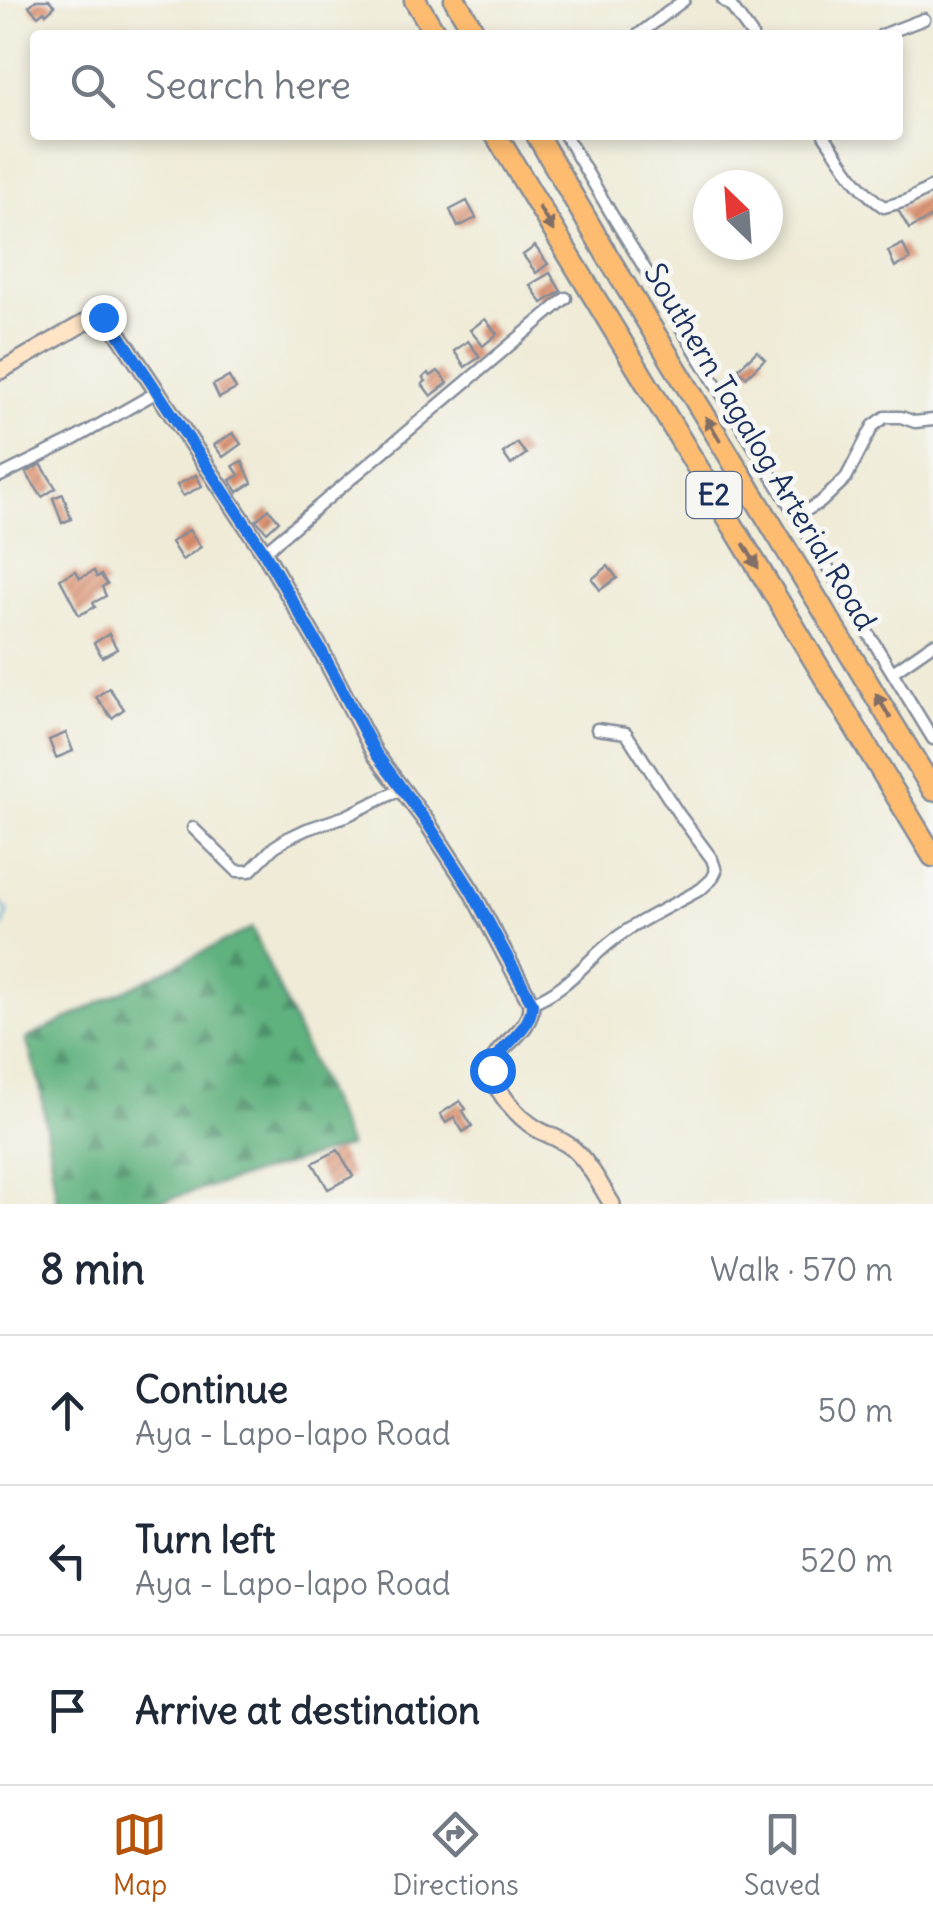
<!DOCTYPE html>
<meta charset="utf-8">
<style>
:root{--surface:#fff;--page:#f2f2f3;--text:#1f2937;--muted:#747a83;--line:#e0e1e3;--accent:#b45309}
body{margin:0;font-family:Delius,sans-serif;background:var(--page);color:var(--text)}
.compass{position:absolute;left:693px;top:170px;width:90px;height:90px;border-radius:50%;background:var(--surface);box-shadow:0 5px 15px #0003;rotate:335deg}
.stop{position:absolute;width:30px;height:30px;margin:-22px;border:8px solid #1a73e8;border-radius:50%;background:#fff}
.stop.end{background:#1a73e8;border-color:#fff;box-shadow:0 2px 10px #0008}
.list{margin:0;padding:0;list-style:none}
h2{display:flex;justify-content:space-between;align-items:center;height:130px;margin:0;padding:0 40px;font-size:42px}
h2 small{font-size:32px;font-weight:400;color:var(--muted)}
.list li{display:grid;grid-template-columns:65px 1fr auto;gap:30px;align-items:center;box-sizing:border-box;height:150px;padding:0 40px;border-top:2px solid var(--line)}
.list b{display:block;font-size:38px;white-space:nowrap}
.list p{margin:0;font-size:32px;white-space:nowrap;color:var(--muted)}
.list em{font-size:32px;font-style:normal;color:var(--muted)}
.icon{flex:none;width:55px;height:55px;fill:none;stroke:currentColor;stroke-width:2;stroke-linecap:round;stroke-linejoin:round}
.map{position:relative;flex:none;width:933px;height:1204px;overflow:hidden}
.search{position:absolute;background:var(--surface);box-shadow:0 5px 15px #0003;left:30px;right:30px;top:30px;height:110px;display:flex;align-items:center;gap:25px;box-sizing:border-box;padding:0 35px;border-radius:10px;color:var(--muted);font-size:38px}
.sheet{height:580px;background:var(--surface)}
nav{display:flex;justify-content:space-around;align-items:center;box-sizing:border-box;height:140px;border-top:2px solid var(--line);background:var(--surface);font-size:28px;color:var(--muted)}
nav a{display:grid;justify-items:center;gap:5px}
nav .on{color:var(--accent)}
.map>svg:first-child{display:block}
.forest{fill:url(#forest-firs);stroke:#3d706e;stroke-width:2.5}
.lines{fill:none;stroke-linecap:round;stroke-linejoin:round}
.stream{stroke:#5aa4d2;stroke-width:2.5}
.building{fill:url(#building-hatch)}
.street-casing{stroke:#858d9a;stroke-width:15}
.secondary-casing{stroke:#858d9a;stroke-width:20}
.highway-casing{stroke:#858d9a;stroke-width:25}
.street{stroke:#fff;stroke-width:10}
.secondary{stroke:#ffe4c6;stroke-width:15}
.highway{stroke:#febc70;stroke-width:20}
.oneway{fill:#816e66}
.route{stroke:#1a73e8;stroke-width:12}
.labels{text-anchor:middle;stroke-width:10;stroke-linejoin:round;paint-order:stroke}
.shield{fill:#f6f6f2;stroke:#5d6b8a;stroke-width:2.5}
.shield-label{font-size:28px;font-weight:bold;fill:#1b2f5e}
.street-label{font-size:30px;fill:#1b2f5e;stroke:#f6f6f2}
</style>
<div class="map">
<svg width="933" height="1204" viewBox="0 0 933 1204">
<defs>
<pattern id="forest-firs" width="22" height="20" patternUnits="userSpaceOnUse" patternTransform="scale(2.5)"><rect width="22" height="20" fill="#5fb17e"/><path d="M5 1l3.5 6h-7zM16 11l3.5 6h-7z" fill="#4e906a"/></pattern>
<pattern id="building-hatch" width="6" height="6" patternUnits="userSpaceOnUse" patternTransform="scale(2.5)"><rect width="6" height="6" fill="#dd9170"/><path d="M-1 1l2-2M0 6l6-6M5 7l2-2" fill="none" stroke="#b2775f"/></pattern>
</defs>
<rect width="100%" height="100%" fill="#f6f6f2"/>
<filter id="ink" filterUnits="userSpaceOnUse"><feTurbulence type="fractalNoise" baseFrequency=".01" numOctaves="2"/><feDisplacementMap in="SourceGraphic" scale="20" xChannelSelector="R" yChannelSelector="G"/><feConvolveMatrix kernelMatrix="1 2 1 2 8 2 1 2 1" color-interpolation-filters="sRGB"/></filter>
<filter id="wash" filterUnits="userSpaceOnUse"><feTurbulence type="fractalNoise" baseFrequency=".0048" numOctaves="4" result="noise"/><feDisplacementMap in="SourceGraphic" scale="40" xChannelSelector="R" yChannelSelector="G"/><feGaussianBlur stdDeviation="2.25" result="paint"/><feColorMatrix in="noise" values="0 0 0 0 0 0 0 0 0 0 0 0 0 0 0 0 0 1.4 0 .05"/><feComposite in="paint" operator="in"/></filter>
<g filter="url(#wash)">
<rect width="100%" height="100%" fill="#efebd7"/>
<path class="forest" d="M252,928L349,1146L152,1204H57L40,1085L26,1039Z"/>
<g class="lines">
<path class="stream" d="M0,902L8,912L0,933"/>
</g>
<g id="blocks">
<path class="building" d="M36,0H49L55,6L46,14L44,11L38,16L29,6Z
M933,192V216L909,229L898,210Z
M467,201L476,218L458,227L450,210Z
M903,244L910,260L895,267L888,251Z
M535,246L548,264L536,273L523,255Z
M550,273L561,291L542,303L530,285Z
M485,319L497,334L483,346L470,330Z
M468,341L480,357L465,367L454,351Z
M757,351L765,359L746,377L738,369Z
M438,371L448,383L431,396L422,384L426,381L423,378L428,373L431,376Z
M229,377L236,389L219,398L213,385Z
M233,433L241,444L223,457L214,445Z
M517,443L526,454L511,465L503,453Z
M242,461L252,483L238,492L230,480L239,475L233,466Z
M41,464L56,488L42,497L26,473Z
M196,475L202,486L183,496L177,485Z
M63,494L71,519L62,523L53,498Z
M269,509L279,521L267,532L256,520Z
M189,530L201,547L182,560L171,542Z
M608,566L617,578L600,590L592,579Z
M76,571L80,578L94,571L97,577L101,575L107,584L102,587L106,596L93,603L95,607L79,615L60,579Z
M109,634L117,649L102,657L94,643Z
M109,688L124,709L112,718L96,697Z
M66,733L73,751L56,758L49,740Z
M460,1101L466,1109L463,1111L472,1126L463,1132L454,1117L446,1123L440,1114Z
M338,1150L353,1176L328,1189L313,1163Z"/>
</g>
</g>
<g filter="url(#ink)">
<use href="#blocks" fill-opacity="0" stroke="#858d9a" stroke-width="2.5"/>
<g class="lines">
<defs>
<path id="street" d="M723,0L731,6L752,35
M638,35L684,0
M882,35L924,19
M565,135L612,215L933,739
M824,135C841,160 858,190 884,207L906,201L933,186
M0,476L71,441L157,392
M798,515L821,502L846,478L873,426L885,417H901L915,422L933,420
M264,552L566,298
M894,671L933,644
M193,828L237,871H250L274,847L288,838L307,829L346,816L402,789
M531,1003C565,990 580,968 606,946C634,922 670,907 701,889L712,879L716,871L712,859L678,813L626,733L597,729"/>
<path id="secondary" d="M0,371L91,319L103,317L112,324L264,552L322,652L375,754L428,824L471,890L531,1003C532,1035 494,1044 493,1067C491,1089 519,1118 537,1129C548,1135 561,1139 571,1147C589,1162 600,1185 612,1204"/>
<path id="highway" d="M415,0L436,35
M455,0L476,35
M496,135L933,856
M537,135L608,257L933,790"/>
</defs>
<use href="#street" class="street-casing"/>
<use href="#secondary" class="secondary-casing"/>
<use href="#highway" class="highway-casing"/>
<use href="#street" class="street"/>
<use href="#secondary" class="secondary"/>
<use href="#highway" class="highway"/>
</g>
<defs><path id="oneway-solid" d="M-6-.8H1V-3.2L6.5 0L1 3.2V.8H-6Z" transform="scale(2.5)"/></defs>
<g class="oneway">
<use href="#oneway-solid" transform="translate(546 219) rotate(59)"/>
<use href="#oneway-solid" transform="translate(713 429) rotate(-121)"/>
<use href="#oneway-solid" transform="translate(751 556) rotate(59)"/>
<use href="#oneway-solid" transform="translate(883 706) rotate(-121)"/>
</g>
</g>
<g class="lines" filter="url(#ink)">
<path class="route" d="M103,317L112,324L264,552L322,652L376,754L428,824L471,890L532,1003C532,1033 498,1043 492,1070"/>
</g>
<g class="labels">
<rect class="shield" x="686.5" y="472" width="55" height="46" rx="8"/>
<g class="shield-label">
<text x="714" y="505">E2</text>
</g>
<g class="street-label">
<text transform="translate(760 447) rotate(59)" y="10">Southern Tagalog Arterial Road</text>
</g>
</g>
</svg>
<svg class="compass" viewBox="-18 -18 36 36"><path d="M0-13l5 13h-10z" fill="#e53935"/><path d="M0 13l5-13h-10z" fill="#747a83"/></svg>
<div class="stop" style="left:492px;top:1070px"></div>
<div class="stop end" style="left:103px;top:317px"></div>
<div class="search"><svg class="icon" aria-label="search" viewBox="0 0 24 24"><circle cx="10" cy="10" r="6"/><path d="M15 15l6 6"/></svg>Search here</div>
</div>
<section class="sheet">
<h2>8 min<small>Walk · 570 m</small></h2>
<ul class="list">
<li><svg class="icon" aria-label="ahead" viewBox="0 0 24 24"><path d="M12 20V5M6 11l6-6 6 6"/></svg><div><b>Continue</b><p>Aya - Lapo-lapo Road</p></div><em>50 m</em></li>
<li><svg class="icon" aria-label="left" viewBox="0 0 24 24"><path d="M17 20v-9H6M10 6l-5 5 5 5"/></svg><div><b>Turn left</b><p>Aya - Lapo-lapo Road</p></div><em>520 m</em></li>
<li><svg class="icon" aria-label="arrive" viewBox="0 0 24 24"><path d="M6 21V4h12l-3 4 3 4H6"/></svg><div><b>Arrive at destination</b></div></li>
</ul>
</section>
<nav>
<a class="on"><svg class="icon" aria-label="map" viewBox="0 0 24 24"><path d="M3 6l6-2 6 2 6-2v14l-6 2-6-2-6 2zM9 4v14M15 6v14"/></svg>Map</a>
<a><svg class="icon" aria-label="directions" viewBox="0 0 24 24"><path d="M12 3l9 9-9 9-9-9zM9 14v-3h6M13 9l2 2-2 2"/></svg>Directions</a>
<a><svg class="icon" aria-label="saved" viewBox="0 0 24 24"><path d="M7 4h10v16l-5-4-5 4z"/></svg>Saved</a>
</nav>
